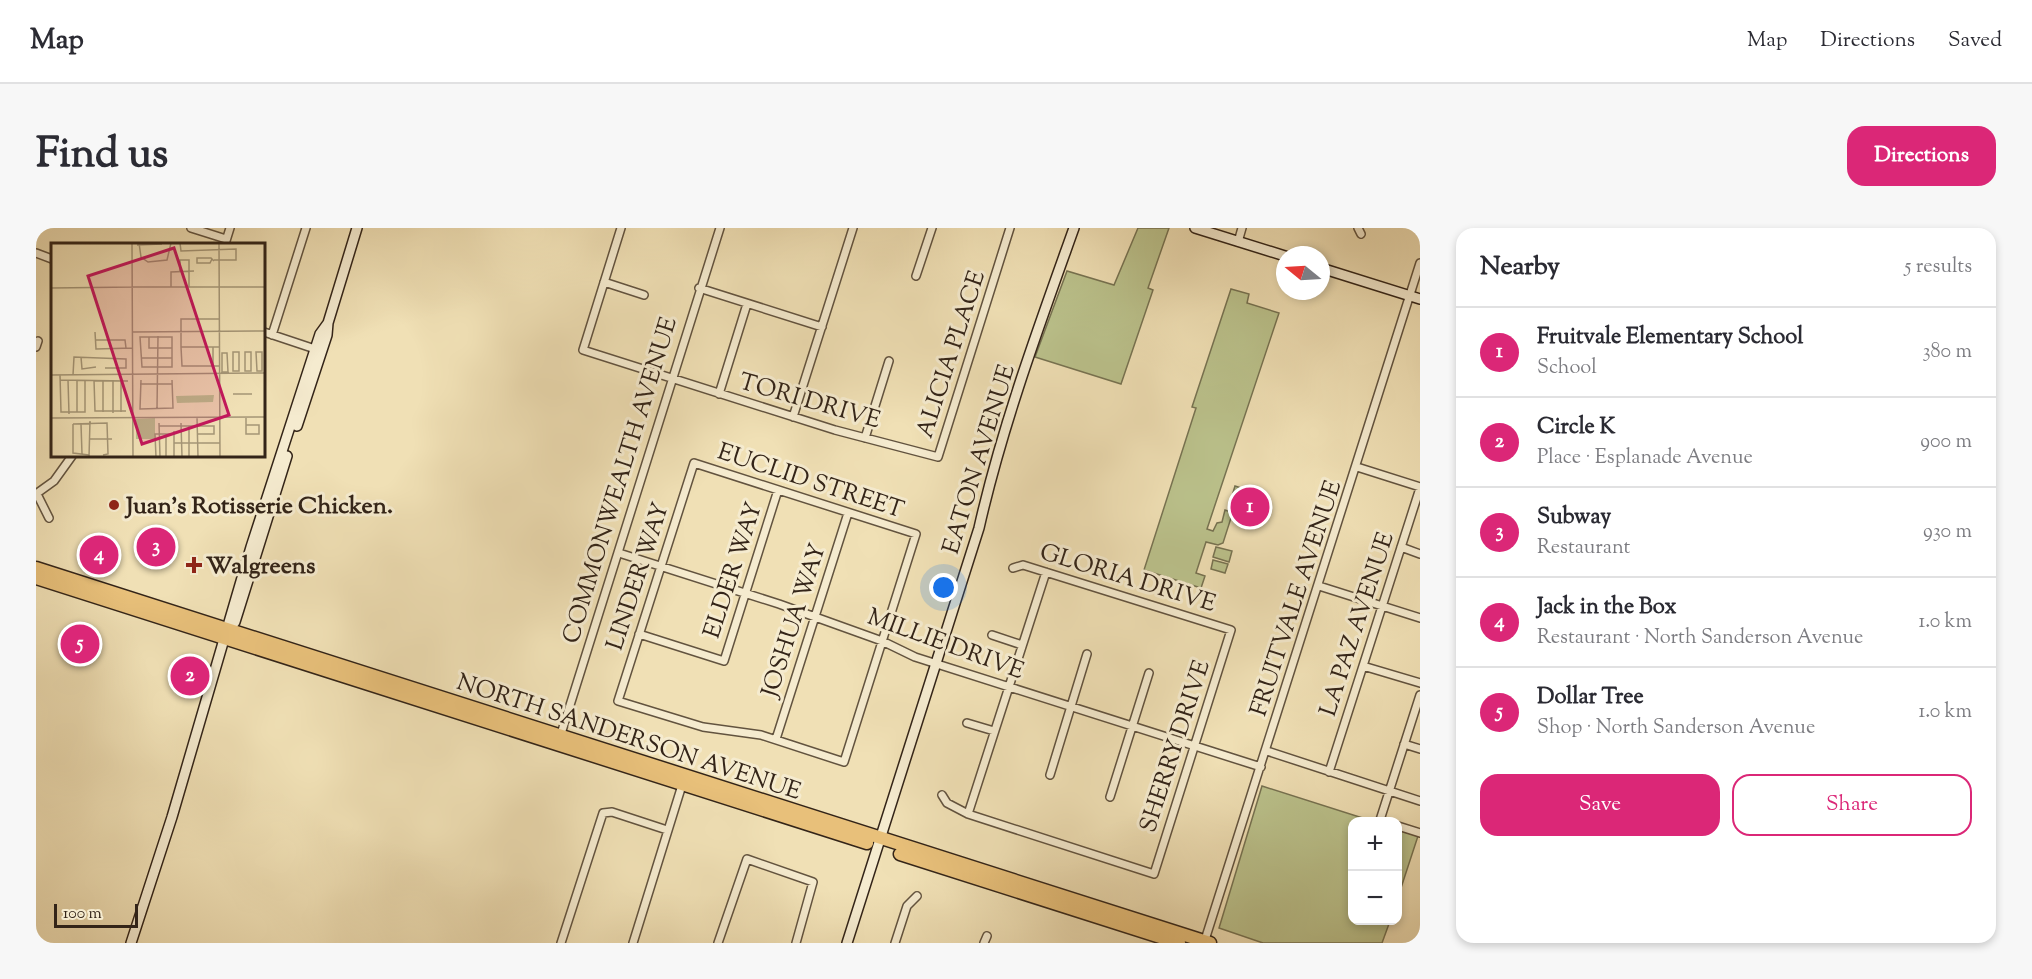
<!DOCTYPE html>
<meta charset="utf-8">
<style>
:root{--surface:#fff;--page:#f7f7f7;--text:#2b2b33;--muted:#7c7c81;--line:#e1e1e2;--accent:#db2777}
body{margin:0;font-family:"Sorts Mill Goudy",serif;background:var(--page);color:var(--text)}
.controls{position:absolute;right:18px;bottom:18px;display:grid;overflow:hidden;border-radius:12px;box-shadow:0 3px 9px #0003}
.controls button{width:54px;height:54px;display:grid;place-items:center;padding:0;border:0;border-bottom:2px solid var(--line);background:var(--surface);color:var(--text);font:30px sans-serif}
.compass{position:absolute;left:1240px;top:18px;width:54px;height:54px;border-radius:50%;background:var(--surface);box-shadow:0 3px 9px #0003;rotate:288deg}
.scale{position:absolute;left:18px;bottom:15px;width:84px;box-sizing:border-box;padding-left:6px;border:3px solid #332418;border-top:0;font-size:16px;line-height:21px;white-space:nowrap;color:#332418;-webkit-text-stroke:4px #f5ebcf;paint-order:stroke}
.you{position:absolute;left:908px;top:360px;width:21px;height:21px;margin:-15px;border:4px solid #fff;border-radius:50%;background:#1a73e8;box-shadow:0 0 0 9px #1a73e833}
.badge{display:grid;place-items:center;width:39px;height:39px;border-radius:50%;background:var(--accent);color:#fff;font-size:20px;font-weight:700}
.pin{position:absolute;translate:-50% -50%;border:3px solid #fff;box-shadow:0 2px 6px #0006}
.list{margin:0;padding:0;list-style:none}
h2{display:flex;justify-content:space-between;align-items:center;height:78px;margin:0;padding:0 24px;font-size:26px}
h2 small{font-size:20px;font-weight:400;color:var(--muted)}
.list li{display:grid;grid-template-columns:39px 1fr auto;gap:18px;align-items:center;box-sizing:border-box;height:90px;padding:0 24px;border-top:2px solid var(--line)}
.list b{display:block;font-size:22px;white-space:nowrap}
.list p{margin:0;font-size:20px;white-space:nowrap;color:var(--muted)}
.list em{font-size:20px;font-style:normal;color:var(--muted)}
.actions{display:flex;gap:12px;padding:18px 24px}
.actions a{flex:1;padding:14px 0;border:2px solid var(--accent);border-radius:18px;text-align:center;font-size:21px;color:var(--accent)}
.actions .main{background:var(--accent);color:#fff}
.map{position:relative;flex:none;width:1384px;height:715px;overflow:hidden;border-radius:18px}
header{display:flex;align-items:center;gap:36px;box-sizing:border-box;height:84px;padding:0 30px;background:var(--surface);border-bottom:2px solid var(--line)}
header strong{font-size:28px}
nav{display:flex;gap:33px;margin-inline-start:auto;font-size:21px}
.intro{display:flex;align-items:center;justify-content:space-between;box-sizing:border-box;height:144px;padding:0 36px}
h1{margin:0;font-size:42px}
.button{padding:15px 27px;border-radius:18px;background:var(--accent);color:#fff;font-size:21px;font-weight:700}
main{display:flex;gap:36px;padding:0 36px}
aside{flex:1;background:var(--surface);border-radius:18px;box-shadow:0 3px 9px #0003}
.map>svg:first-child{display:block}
.green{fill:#bbc28c;stroke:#777352;stroke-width:1.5}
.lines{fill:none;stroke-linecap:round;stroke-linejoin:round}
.street-casing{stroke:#62533f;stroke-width:10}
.secondary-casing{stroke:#332418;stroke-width:12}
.highway-casing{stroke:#332418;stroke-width:15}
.street{stroke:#f5ebcf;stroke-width:7}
.secondary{stroke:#f5ebcf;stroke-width:9}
.highway{stroke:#e8c07a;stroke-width:12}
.poi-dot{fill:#8f2418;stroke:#f5ebcf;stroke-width:2}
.labels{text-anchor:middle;stroke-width:6;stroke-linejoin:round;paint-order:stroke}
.street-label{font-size:24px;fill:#332418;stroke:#f5ebcf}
.poi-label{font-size:24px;font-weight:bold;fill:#332418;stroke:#f5ebcf;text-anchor:start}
.inset-road{fill:none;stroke:#a49576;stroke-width:1.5}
.view{fill:#c2185b;fill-opacity:0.15;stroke:#c2185b;stroke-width:3}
.inset-edge{fill:none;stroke:#332418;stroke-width:3}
</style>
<header>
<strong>Map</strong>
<nav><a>Map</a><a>Directions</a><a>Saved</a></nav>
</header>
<div class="intro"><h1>Find us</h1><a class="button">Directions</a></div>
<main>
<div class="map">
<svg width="1384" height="715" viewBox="0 0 1384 715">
<rect width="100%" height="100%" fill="#f0e0b5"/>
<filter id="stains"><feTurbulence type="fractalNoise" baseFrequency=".00333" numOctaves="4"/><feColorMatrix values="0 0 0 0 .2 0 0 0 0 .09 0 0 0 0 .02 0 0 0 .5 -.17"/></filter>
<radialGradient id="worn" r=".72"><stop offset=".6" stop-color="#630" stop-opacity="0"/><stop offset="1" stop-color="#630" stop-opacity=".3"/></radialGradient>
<path class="green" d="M1102,0H1133L1112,60L1117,62L1085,156L999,129L1031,43L1078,57Z
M1195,61L1213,66L1211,75L1243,85L1171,301L1177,303L1181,295L1186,294L1189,282L1195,284V290L1187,315L1182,317L1170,314L1160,345L1169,348L1165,360L1108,342L1160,180L1156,179Z
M1199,258L1214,263L1211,273L1196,268Z
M1196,270L1210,275L1207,285L1193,280Z
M1180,319L1196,323L1193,334L1177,329Z
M1177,332L1192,336L1189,345L1175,341Z
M1226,558L1336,593L1316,594V692L1354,693L1346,715H1227L1183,700Z
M1362,602L1382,608L1362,669Z"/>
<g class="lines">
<defs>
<path id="street" d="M155,0L190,11
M585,0L547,122L799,202L902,229L974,0
M1322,0L1325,6
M1202,14L1206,0
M189,16L194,0
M0,25L16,31
M880,48L896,0
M568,54L608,67
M663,60L786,99
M228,104L279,121
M236,107L270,0
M0,119L2,113
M683,166L711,76
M757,189L817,0
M829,210L853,133
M658,235L880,306L808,534L725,507L667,499L582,473Z
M1321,239L1384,259
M0,266L18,253L36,228
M1,266L13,290
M1365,319L1384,326
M583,325L743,376L846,413L879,429L1225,539
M1283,358L1384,390
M603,406L688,433L742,262
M956,407L986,417
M1327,438L1384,455
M931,495L958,503
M524,509L684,0
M740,511L812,285
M1368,516L1384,521
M1231,523L1384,573
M1293,544L1384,260
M1014,547L1051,426
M906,567L911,575L932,586L1118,646L1195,402L987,337L977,340
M1074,569L1113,445
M932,586L1010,344
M1347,594L1344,592L1384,467
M1362,598L1384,605
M525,715L567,585L576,584L631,602
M597,715L647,554
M682,715L711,631L777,654L760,715
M859,715L871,678L881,668
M948,715L951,708
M1168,715L1384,35"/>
<path id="secondary" d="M1159,0L1249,28
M1285,40L1384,71
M261,198L291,107L292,95L321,0
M192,401L199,394L251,228
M95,715L136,589L215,319L284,106L292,95
M811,715L943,300C966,198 1003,98 1038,0"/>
<path id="highway" d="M0,340L1174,715
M0,350L831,615
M864,626L1143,715"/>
</defs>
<use href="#street" class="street-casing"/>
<use href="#secondary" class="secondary-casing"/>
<use href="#highway" class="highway-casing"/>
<use href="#street" class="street"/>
<use href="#secondary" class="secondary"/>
<use href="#highway" class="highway"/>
</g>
<g class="poi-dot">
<circle cx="78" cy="277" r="6"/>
<path d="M155 328h6v6h6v6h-6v6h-6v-6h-6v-6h6z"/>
</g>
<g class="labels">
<g class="street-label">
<text transform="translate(914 126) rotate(-72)" y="8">ALICIA PLACE</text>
<text transform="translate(774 172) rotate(16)" y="8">TORI DRIVE</text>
<text transform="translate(942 231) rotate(-73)" y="8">EATON AVENUE</text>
<text transform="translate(583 252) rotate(-73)" y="8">COMMONWEALTH AVENUE</text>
<text transform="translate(775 252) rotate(18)" y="8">EUCLID STREET</text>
<text transform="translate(696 342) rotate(-72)" y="8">ELDER WAY</text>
<text transform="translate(601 348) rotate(-72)" y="8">LINDER WAY</text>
<text transform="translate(1092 349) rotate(17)" y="8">GLORIA DRIVE</text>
<text transform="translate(1259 370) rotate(-72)" y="8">FRUITVALE AVENUE</text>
<text transform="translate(757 392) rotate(-72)" y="8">JOSHUA WAY</text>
<text transform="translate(1320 396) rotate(-72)" y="8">LA PAZ AVENUE</text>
<text transform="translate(910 415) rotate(20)" y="8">MILLIE DRIVE</text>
<text transform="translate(593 508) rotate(18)" y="8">NORTH SANDERSON AVENUE</text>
<text transform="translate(1138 518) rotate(-72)" y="8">SHERRY DRIVE</text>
</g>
<g class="poi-label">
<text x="90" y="285">Juan's Rotisserie Chicken.</text>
<text x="170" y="345">Walgreens</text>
</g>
</g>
<g transform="translate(15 15)">
<rect width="214" height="214" fill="#f0e0b5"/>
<path d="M163,152L162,159L126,160L125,153ZM104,175V196H85V176Z" fill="#bbc28c"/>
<path class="inset-road" d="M81,0L82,214M88,0L90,14L97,19L116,17L120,0M129,0L130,8L185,6V17H163M168,0L169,214M86,2L111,1M161,16L159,20H146V15H160L163,18M129,29V17H138V44M82,44H215M120,44V29L143,28M0,45L84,44M168,76H130V104L131,123H169M44,89L45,106L81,105M81,89L215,88M89,94H121V124H91ZM98,94V105H121M44,97H74L75,105M130,104H168M162,104V123M182,109H188V128H182ZM194,109H200V128H194ZM205,109H211V128H206ZM171,110H176L177,129H171ZM30,114L31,126L45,124M91,115H121M0,132L215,130M9,132L10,169H34V137M22,132L23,114L75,116V125H54M9,137L77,138M17,137L18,171M26,137V169M43,137L44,168H75M52,137V169M70,137V169M90,137L89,166L122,165L121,137M89,141H121M182,151H201M106,166L107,93M62,170V137M146,174L147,214M195,174V191H208V182H195M0,175L215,174M108,180L109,214M130,180L131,214M22,181L56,180L57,211L52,212M22,181V210L38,212M30,181L31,211M108,183H163V191H146M123,188V214M115,191V214M123,191H104L105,214H138V183M39,196H61M123,200H169M38,214L39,178"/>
<path class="view" d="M123,5L178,172L91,201L37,33Z"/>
<rect width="214" height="214" class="inset-edge"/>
</g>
<rect width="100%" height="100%" filter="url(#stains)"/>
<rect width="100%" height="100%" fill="url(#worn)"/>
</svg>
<div class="controls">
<button>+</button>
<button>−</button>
</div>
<svg class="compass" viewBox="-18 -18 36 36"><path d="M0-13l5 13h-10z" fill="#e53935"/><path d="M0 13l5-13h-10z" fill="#7c7c81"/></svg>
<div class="scale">100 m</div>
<div class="you"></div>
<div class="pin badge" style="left:1214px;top:279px">1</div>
<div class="pin badge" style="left:154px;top:448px">2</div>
<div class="pin badge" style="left:120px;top:319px">3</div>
<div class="pin badge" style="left:63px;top:327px">4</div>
<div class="pin badge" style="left:44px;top:416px">5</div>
</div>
<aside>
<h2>Nearby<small>5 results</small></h2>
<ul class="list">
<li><span class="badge">1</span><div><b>Fruitvale Elementary School</b><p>School</p></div><em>380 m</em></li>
<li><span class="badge">2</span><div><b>Circle K</b><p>Place · Esplanade Avenue</p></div><em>900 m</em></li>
<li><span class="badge">3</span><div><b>Subway</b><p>Restaurant</p></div><em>930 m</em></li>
<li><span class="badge">4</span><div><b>Jack in the Box</b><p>Restaurant · North Sanderson Avenue</p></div><em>1.0 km</em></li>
<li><span class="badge">5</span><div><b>Dollar Tree</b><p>Shop · North Sanderson Avenue</p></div><em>1.0 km</em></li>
</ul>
<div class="actions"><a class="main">Save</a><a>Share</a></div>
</aside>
</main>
